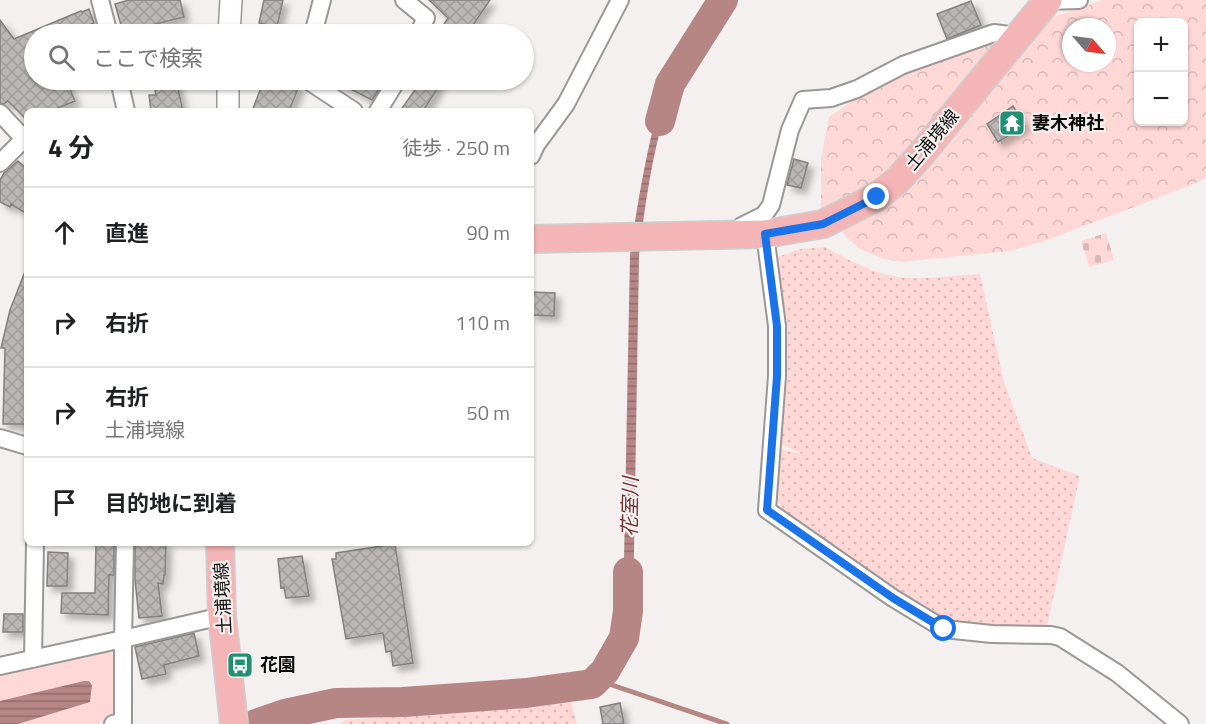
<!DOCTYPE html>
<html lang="ja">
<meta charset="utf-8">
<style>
:root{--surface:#fff;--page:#f6f6f6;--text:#202124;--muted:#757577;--line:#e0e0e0}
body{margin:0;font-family:"Titillium Web","Noto Sans JP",sans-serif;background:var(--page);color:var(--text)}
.controls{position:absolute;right:18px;top:18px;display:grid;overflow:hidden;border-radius:9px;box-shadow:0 2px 4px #0004}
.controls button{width:54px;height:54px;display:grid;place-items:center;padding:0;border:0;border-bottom:2px solid var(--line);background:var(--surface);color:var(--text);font:30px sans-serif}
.compass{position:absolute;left:1062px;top:18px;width:54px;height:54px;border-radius:50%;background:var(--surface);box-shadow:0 2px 4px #0004;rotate:118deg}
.stop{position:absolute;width:18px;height:18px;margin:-14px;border:4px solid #1a73e8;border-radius:50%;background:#fff}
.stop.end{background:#1a73e8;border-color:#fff;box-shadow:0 2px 6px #0008}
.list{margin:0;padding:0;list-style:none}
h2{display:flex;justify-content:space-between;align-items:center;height:78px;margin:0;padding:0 24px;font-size:26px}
h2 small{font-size:20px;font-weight:400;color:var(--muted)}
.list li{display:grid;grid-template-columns:39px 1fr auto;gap:18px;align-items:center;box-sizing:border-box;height:90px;padding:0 24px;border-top:2px solid var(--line)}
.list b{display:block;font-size:22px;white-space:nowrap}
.list p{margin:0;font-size:20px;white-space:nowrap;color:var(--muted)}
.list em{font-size:20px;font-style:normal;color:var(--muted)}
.icon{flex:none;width:33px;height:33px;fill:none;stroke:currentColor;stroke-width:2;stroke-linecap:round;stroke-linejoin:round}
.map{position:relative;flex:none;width:1206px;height:724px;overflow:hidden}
.search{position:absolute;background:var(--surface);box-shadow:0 2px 4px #0004;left:24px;top:24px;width:510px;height:66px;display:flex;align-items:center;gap:15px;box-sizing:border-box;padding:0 21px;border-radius:33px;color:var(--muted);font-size:22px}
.panel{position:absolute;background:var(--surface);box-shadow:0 2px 4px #0004;left:24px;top:108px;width:510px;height:438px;border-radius:9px}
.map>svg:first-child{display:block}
.grass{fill:url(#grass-dots)}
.forest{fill:url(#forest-crowns);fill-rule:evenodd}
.cemetery{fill:url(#cemetery-stones)}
.park{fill:#fdd8d6}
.water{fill:url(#water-rules)}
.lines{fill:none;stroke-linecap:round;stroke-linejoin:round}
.stream{stroke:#b68685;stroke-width:5}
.river{stroke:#b68685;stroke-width:30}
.building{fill:url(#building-cross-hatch);stroke:#848080;stroke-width:1.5;filter:url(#shadow)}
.minor-casing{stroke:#9b9797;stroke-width:20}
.tertiary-casing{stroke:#9b9797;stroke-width:24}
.primary-casing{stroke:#cecece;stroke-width:30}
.minor{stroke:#fff;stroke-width:16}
.tertiary{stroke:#fff;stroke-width:21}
.primary{stroke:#f4b5b6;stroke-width:27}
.route{stroke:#1a73e8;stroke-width:8}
.labels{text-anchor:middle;stroke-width:4.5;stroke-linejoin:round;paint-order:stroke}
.poi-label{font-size:18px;font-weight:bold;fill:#0c0b0b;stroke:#f4f0f0;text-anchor:start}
.street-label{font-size:18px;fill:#0c0b0b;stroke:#f4f0f0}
.water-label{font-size:20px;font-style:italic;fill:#723335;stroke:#f4f0f0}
</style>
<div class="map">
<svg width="1206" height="724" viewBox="0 0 1206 724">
<defs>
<pattern id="grass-dots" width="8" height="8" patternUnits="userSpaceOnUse" patternTransform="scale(1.5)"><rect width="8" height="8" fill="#fdd8d6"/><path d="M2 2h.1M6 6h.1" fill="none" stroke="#d8b8b6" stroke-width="1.8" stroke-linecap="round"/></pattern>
<pattern id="forest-crowns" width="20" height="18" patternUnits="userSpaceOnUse" patternTransform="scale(1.5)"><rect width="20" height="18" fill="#fdd8d6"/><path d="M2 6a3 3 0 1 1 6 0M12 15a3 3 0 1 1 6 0" fill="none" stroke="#d8b8b6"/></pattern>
<pattern id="cemetery-stones" width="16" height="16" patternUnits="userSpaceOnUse" patternTransform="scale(1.5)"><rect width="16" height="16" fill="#fdd8d6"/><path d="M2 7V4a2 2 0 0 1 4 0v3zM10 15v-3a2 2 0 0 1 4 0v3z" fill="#d8b8b6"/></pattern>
<pattern id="water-rules" width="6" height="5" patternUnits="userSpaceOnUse" patternTransform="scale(1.5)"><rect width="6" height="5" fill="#b68685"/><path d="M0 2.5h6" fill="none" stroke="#926c6b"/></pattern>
<pattern id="building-cross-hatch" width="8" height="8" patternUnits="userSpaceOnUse" patternTransform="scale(1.5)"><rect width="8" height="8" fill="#bbb7b7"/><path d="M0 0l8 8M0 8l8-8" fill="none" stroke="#a09c9c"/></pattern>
<filter id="shadow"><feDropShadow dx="5.5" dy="5.5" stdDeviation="3" flood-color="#0004"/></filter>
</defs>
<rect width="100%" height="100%" fill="#f4f0f0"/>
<path class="grass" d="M825,247C851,261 879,277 909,278C932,279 956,275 980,274L1004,382L1032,458L1080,476L1046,631L953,625L934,617L789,518L774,495L780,449L803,454L778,443L777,257L800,249Z
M571,702L577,724H339L346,720C421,714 497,711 571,702Z"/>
<path class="forest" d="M1103,0H1206V178L1189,186L1042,242L1009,251L902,262L883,259L860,249L846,237L840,229L874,216L911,189L1053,17ZM1138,22H1184V122H1138ZM1071,27H1107V63H1071Z
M995,37L1000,40L996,51L870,191L821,214V159L829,117L876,85L908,69Z"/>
<path class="cemetery" d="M1106,233L1114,260L1089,267L1081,241Z"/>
<path class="park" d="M110,652L115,656L114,714L110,720L97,724H0V676Z"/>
<path class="water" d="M665,82L675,84C655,133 645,203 639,256L633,611L623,610L630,255C638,197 649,138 665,82Z
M84,681H89L92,685L90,702L18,724H0V701Z
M358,696L359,708L316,712L272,724H241C280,709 317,699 358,696Z"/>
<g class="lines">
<path class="stream" d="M592,684H609L727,724"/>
<path class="river" d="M660,121L670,84L723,0
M256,724L285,714L336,703L403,702L526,693L592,684L605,671L624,638L628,611V572"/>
</g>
<path class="building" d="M129,0H180L184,17L123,32L115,4Z
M264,0H283L277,27L259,23Z
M429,0H490L467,34H453L442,27L448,18Z
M971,1L981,25L947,39L937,14Z
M89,9L94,23L68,34H34V80H66L75,101L50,111H27V120L8,101L4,104L0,103V20L14,39L81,11L82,12Z
M153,80H176L183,111H151L149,95H156Z
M264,80H282L299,86L289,111H252Z
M333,80H385L372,100Z
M422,80H440L435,88L437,89L423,111H400Z
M1013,106L1025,126L998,142L987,124Z
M794,159L808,163L801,188L787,185Z
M18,161L27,169V214L11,204L10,207L0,202V180L4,173Z
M26,269L27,424H3L5,348H1L10,310Z
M532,292L555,293L554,316L531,315Z
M96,543H114V575H109L108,615L61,613L62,593H95Z
M135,543H166L165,575H164L163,584L158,583L162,616L139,618L135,580Z
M395,544L413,663L393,666L391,651L386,652L383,633L346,639L332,559H336V553Z
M48,552L68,553L67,586H47Z
M302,556L309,596L286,598L284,587L281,588L278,559Z
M4,614H23V632H3Z
M194,633L199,656L164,665L166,674L142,679L135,647Z
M620,703L624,724H603L600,707Z"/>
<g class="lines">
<defs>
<path id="minor" d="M100,0L109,34
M404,0L426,18L418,34
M1047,1L1079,0
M313,34L322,0
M119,80L126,111
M307,80L354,111
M378,111L397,80
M0,113L27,142
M531,156L536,145L566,104L620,0
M0,163L24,139
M743,233L742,226L764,215L771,205L790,130L803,100L831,98L857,89L903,65L994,33L1018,36
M765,234L777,326V376L767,510L893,598L944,629L992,634L1051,635L1060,637L1117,673L1180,724
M0,438L27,446
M33,659L35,543
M0,666L123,639L125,543
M113,724L123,721V639L222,616"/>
<path id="tertiary" d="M229,34L231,0
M228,111V80"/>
<path id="primary" d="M531,239L765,234L823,224L877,197L899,179L923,152L1048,0
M220,543L222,616L234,724"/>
</defs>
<use href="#minor" class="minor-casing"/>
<use href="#tertiary" class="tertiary-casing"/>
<use href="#primary" class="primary-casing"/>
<use href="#minor" class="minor"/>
<use href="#tertiary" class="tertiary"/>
<use href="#primary" class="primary"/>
</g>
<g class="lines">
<path class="route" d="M877,197L823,224L765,234L777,326V376L767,510L893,598L944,629"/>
</g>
<defs>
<symbol id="temple-square" viewBox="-11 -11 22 22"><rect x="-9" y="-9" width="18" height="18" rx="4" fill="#1f9172" stroke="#f4f0f0"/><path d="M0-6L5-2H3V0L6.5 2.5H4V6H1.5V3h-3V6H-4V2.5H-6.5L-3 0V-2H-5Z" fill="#fff"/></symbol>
<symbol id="bus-square" viewBox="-11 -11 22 22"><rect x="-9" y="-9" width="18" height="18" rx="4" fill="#1f9172" stroke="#f4f0f0"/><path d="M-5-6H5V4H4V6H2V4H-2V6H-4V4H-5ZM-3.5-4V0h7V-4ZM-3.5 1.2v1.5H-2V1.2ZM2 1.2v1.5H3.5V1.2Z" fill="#fff"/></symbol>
</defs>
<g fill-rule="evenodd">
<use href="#temple-square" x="997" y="108" width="30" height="30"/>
<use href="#bus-square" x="225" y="650" width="30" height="30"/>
</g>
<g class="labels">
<g class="poi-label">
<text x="1032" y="129">妻木神社</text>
<text x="260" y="671">花園</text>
</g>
<g class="street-label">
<text transform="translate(932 140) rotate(-50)" y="6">土浦境線</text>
<text transform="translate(223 598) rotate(-93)" y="6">土浦境線</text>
</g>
<g class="water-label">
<text transform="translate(630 507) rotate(-89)" y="7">花室川</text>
</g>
</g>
</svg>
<div class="controls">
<button>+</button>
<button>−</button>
</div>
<svg class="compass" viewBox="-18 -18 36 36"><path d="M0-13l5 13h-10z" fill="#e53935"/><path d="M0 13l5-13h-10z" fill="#757577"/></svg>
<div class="stop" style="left:944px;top:629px"></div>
<div class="stop end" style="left:877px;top:197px"></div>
<div class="search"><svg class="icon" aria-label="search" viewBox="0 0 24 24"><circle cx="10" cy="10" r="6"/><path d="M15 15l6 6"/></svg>ここで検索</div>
<section class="panel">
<h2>4 分<small>徒歩 · 250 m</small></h2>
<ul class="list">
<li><svg class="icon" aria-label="ahead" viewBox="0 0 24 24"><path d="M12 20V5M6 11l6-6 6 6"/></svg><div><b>直進</b></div><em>90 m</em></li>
<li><svg class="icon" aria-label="right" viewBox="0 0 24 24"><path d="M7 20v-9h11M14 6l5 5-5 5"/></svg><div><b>右折</b></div><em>110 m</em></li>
<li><svg class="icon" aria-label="right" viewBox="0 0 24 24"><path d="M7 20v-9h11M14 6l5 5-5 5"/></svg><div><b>右折</b><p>土浦境線</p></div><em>50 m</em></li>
<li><svg class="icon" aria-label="arrive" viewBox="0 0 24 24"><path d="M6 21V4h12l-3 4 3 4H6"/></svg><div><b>目的地に到着</b></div></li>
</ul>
</section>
</div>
